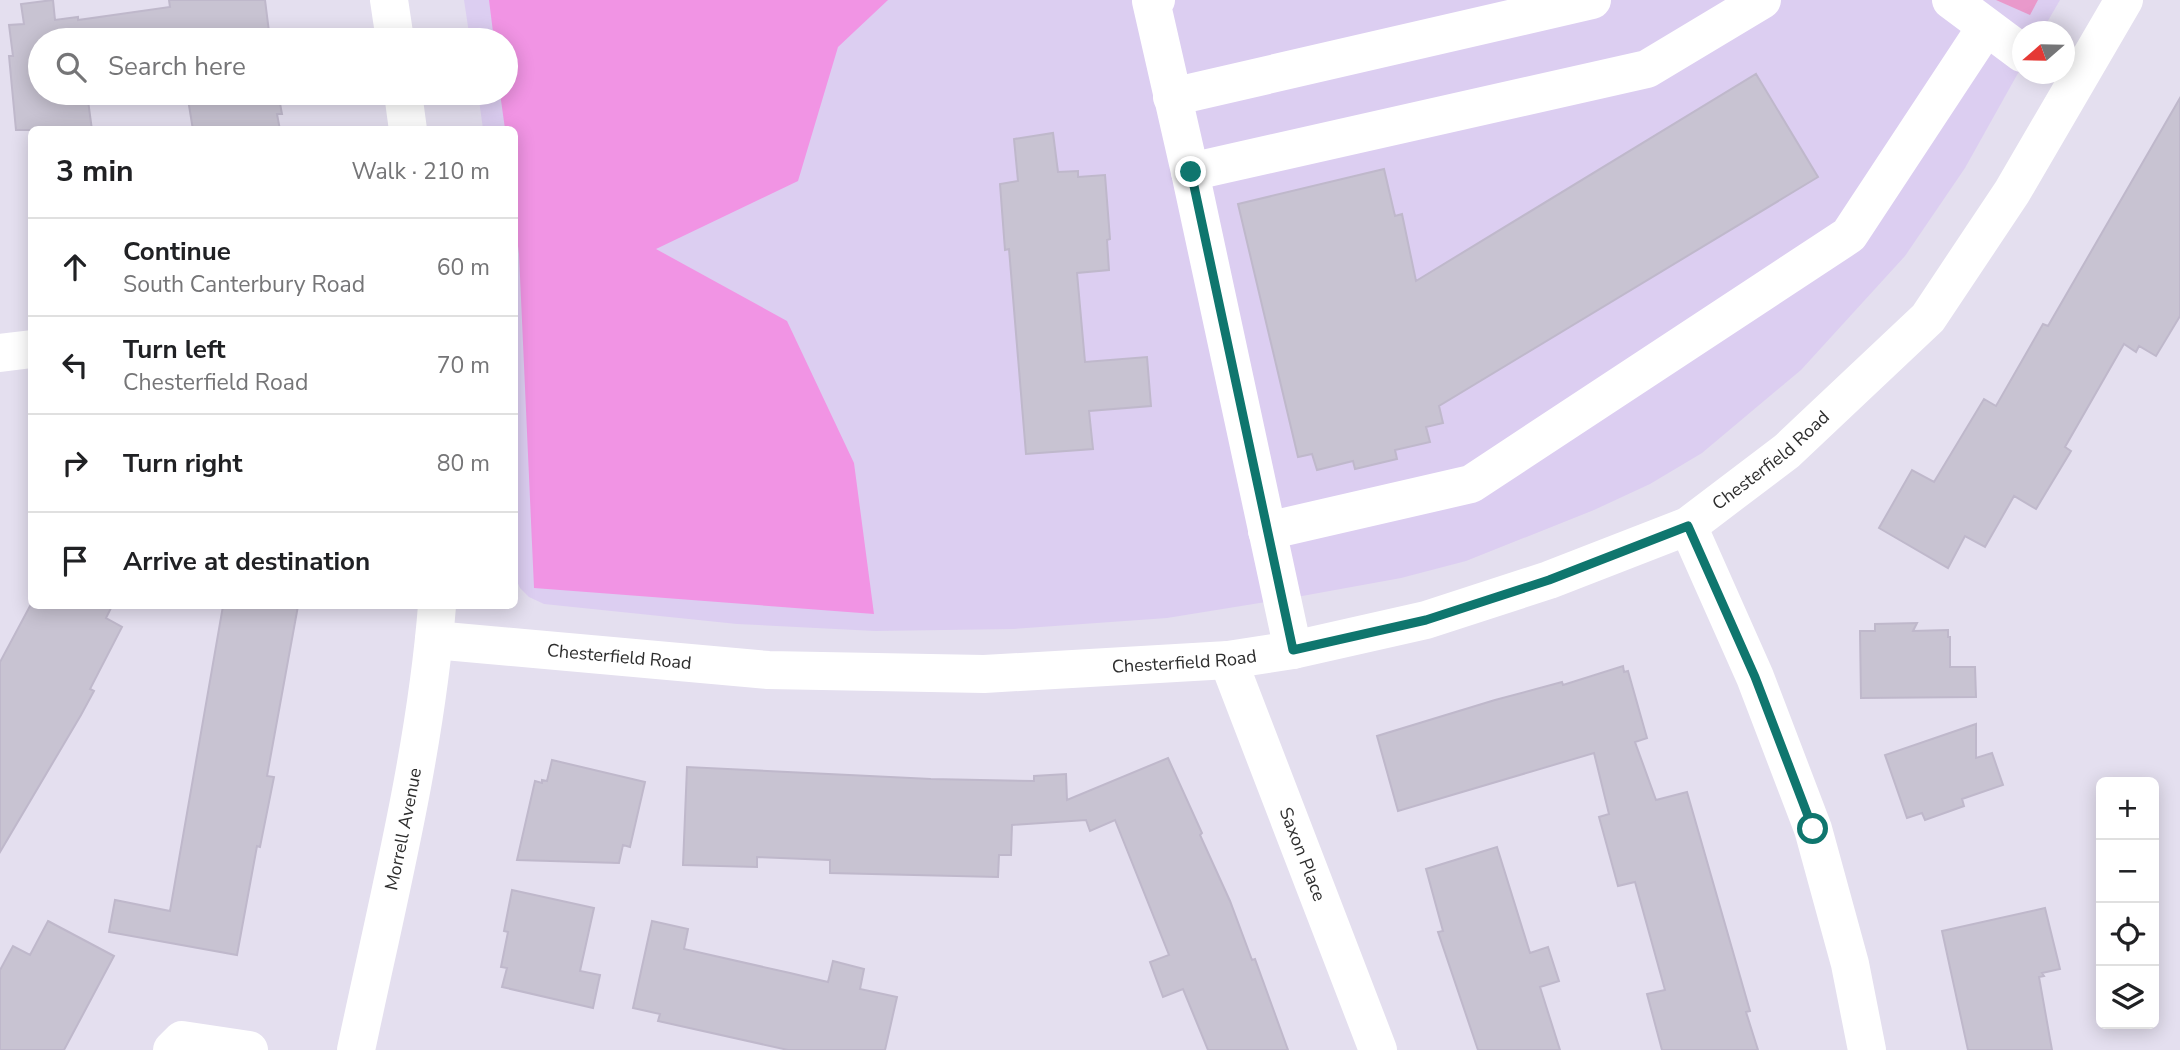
<!DOCTYPE html>
<meta charset="utf-8">
<style>
:root{--surface:#fff;--page:#f6f6f6;--text:#202124;--muted:#757577;--line:#e0e0e0}
body{margin:0;font-family:"Nunito Sans",sans-serif;background:var(--page);color:var(--text)}
.controls{position:absolute;right:21px;bottom:21px;display:grid;overflow:hidden;border-radius:10px;box-shadow:0 4px 18px #0003}
.controls button{width:63px;height:63px;display:grid;place-items:center;padding:0;border:0;border-bottom:2px solid var(--line);background:var(--surface);color:var(--text);font:35px sans-serif}
.compass{position:absolute;left:2012px;top:21px;width:63px;height:63px;border-radius:50%;background:var(--surface);box-shadow:0 4px 18px #0003;rotate:250deg}
.stop{position:absolute;width:21px;height:21px;margin:-16px;border:5px solid #0f766e;border-radius:50%;background:#fff}
.stop.end{background:#0f766e;border-color:#fff;box-shadow:0 2px 7px #0008}
.list{margin:0;padding:0;list-style:none}
h2{display:flex;justify-content:space-between;align-items:center;height:91px;margin:0;padding:0 28px;font-size:30px}
h2 small{font-size:23px;font-weight:400;color:var(--muted)}
.list li{display:grid;grid-template-columns:46px 1fr auto;gap:21px;align-items:center;box-sizing:border-box;height:98px;padding:0 28px;border-top:2px solid var(--line)}
.list b{display:block;font-size:26px;white-space:nowrap}
.list p{margin:0;font-size:23px;white-space:nowrap;color:var(--muted)}
.list em{font-size:23px;font-style:normal;color:var(--muted)}
.icon{flex:none;width:38px;height:38px;fill:none;stroke:currentColor;stroke-width:2;stroke-linecap:round;stroke-linejoin:round}
.map{position:relative;flex:none;width:2180px;height:1050px;overflow:hidden}
.search{position:absolute;background:var(--surface);box-shadow:0 4px 18px #0003;left:28px;top:28px;width:490px;height:77px;display:flex;align-items:center;gap:18px;box-sizing:border-box;padding:0 24px;border-radius:38px;color:var(--muted);font-size:26px}
.panel{position:absolute;background:var(--surface);box-shadow:0 4px 18px #0003;left:28px;top:126px;width:490px;height:483px;border-radius:10px}
.map>svg:first-child{display:block}
.education{fill:#dccef1}
.green{fill:#e999cb}
.pitch{fill:#f194e4}
.building{fill:#c8c3d2;stroke:#bfb8cb;stroke-width:2}
.lines{fill:none;stroke-linecap:round;stroke-linejoin:round}
.minor{stroke:#fff;stroke-width:38}
.route{stroke:#0f766e;stroke-width:9}
.labels{text-anchor:middle;stroke-width:5;stroke-linejoin:round;paint-order:stroke}
.street-label{font-size:18px;fill:#2d2d2d;stroke:#fff}
</style>
<div class="map">
<svg width="2180" height="1050" viewBox="0 0 2180 1050">
<rect width="100%" height="100%" fill="#e4dfef"/>
<path class="education" d="M464,0H2060L2042,31L2022,32V66L1965,168L1905,256L1801,370L1702,453L1650,484L1594,510L1466,561L1401,578L1302,596L1167,618L1013,629L875,631L737,624L544,604L529,597L520,588L514,575V130L483,129L478,93H506V40H470Z"/>
<path class="green" d="M1996,0H2038L2030,15Z"/>
<path class="pitch" d="M489,0H888L838,47L798,181L656,249L787,321L854,463L874,614L534,588L519,254L514,213V130L505,129L500,93H506V40H494Z"/>
<path class="building" d="M53,0L55,20L78,17V20L170,7L169,0H265L270,40H40V93H87L92,130H16L9,56H13L9,25L24,24L21,4Z
M1756,74L1818,177L1439,406L1443,423L1426,427L1430,442L1395,450L1397,459L1355,469L1353,461L1317,470L1312,454L1298,457L1238,204L1384,169L1395,216L1402,214L1416,281Z
M187,93H278L282,114H277L280,130H193Z
M2180,98V316L2156,356L2139,346L2136,352L2124,344L2065,447L2071,451L2036,509L2014,496L1985,547L1965,536L1948,568L1879,528L1912,470L1934,482L1984,399L1996,406L2043,324L2048,326Z
M1053,133L1058,172L1078,171V177L1105,175L1110,239L1107,240L1109,270L1077,273L1085,362L1147,357L1151,406L1089,411L1093,449L1026,454L1009,249L1005,250L1000,184L1018,181L1014,139Z
M30,606H112L106,618L122,627L90,689L94,691L81,715L0,852V662Z
M223,606H298L267,776L274,777L260,847L257,846L237,955L109,932L115,900L170,911Z
M1917,623L1913,631L1948,630V637H1950V667H1975L1976,697L1861,698L1860,631H1875V624Z
M1623,666L1624,672L1628,671L1647,738L1635,742L1656,800L1687,792L1750,1011L1746,1012L1758,1050H1662L1647,994L1665,990L1635,882L1618,886L1599,817L1609,814L1594,753L1398,811L1377,736L1495,700L1562,682L1563,685Z
M1976,724V758L1992,753L2003,785L1962,799L1964,806L1925,820L1922,813L1907,818L1885,755Z
M1168,758L1202,833L1200,835L1230,901L1252,960L1255,959L1288,1050H1208L1183,989L1163,997L1150,962L1169,955L1115,820L1090,831L1086,820L1012,825L1011,855H999L998,877L830,873V860L757,857V867L683,865L687,767L931,779L1034,781V776L1066,774L1067,800Z
M552,760L645,782L630,847L623,845L619,863L517,860L535,781L542,783V780L547,781Z
M1497,847L1530,953L1548,947L1559,981L1540,987L1560,1050H1478L1438,932L1443,931L1426,869Z
M512,890L594,908L580,971L600,975L593,1008L502,987L507,968L501,967L508,932L504,931Z
M2045,908L2060,969L2042,973L2044,976L2039,977L2052,1050H1968L1942,931Z
M48,921L114,956L64,1050H0V970L13,946L30,955Z
M652,921L688,929L684,949L790,973L828,982L833,961L864,969L860,989L897,997L885,1050H788L658,1021L660,1014L633,1008Z"/>
<g class="lines">
<g class="minor">
<path d="M389,0L395,40"/>
<path d="M1156,0L1151,1L1190,172L1293,650"/>
<path d="M1951,0L2022,53"/>
<path d="M403,93L408,130"/>
<path d="M1172,97L1592,0"/>
<path d="M1190,172L1647,69L1762,0"/>
<path d="M0,353L32,349"/>
<path d="M1688,526L1755,677L1813,829L1850,964L1867,1050"/>
<path d="M1267,531L1471,484L1849,235L1986,27"/>
<path id="s1" d="M434,640L768,670L984,674L1228,660L1293,650L1426,620L1549,580L1688,526L1787,451L1928,318L2012,192L2124,0"/>
<path id="s2" d="M1228,660L1378,1050"/>
<path d="M172,1050L182,1040L249,1050"/>
<path id="s3" d="M356,1050C387,903 425,756 437,606"/>
</g>
</g>
<g class="lines">
<path class="route" d="M1191,172L1293,650L1426,620L1549,580L1688,526L1755,677L1813,829"/>
</g>
<g class="labels">
<g class="street-label">
<text dy="6" stroke="none"><textPath href="#s1" startOffset="1382">Chesterfield Road</textPath></text>
<text dy="6" stroke="none"><textPath href="#s1" startOffset="186">Chesterfield Road</textPath></text>
<text dy="6" stroke="none"><textPath href="#s1" startOffset="752">Chesterfield Road</textPath></text>
<text dy="6" stroke="none"><textPath href="#s3" startOffset="226">Morrell Avenue</textPath></text>
<text dy="6" stroke="none"><textPath href="#s2" startOffset="208">Saxon Place</textPath></text>
</g>
</g>
</svg>
<div class="controls">
<button>+</button>
<button>−</button>
<button><svg class="icon" aria-label="locate" viewBox="0 0 24 24"><circle cx="12" cy="12" r="6"/><path d="M12 2v4M12 18v4M2 12h4M18 12h4"/></svg></button>
<button><svg class="icon" aria-label="layers" viewBox="0 0 24 24"><path d="M12 4l9 5-9 5-9-5zM3 14l9 5 9-5"/></svg></button>
</div>
<svg class="compass" viewBox="-18 -18 36 36"><path d="M0-13l5 13h-10z" fill="#e53935"/><path d="M0 13l5-13h-10z" fill="#757577"/></svg>
<div class="stop" style="left:1813px;top:829px"></div>
<div class="stop end" style="left:1191px;top:172px"></div>
<div class="search"><svg class="icon" aria-label="search" viewBox="0 0 24 24"><circle cx="10" cy="10" r="6"/><path d="M15 15l6 6"/></svg>Search here</div>
<section class="panel">
<h2>3 min<small>Walk · 210 m</small></h2>
<ul class="list">
<li><svg class="icon" aria-label="ahead" viewBox="0 0 24 24"><path d="M12 20V5M6 11l6-6 6 6"/></svg><div><b>Continue</b><p>South Canterbury Road</p></div><em>60 m</em></li>
<li><svg class="icon" aria-label="left" viewBox="0 0 24 24"><path d="M17 20v-9H6M10 6l-5 5 5 5"/></svg><div><b>Turn left</b><p>Chesterfield Road</p></div><em>70 m</em></li>
<li><svg class="icon" aria-label="right" viewBox="0 0 24 24"><path d="M7 20v-9h11M14 6l5 5-5 5"/></svg><div><b>Turn right</b></div><em>80 m</em></li>
<li><svg class="icon" aria-label="arrive" viewBox="0 0 24 24"><path d="M6 21V4h12l-3 4 3 4H6"/></svg><div><b>Arrive at destination</b></div></li>
</ul>
</section>
</div>
